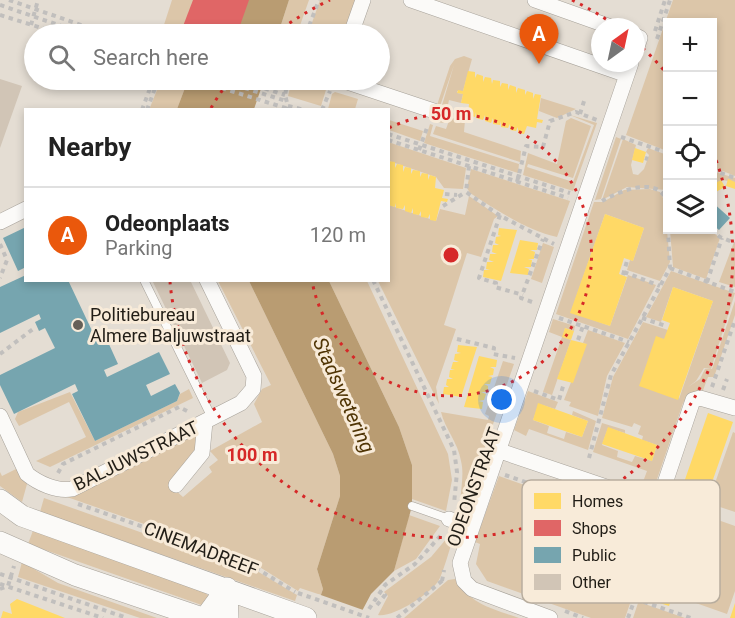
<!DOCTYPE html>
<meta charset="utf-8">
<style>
:root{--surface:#fff;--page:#f6f6f6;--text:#222;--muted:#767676;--line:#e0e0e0;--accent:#ea580c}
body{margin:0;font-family:Roboto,sans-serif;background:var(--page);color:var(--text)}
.controls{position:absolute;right:18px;top:18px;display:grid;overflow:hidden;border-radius:0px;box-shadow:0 3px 9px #0003}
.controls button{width:54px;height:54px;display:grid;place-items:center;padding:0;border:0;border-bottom:2px solid var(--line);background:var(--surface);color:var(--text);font:30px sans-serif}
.compass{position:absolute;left:591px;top:18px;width:54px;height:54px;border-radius:50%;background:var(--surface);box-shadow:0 3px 9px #0003;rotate:33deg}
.you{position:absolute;left:502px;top:400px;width:21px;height:21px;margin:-15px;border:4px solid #fff;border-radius:50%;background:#1a73e8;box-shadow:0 0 0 9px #1a73e833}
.badge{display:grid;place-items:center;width:39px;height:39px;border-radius:50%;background:var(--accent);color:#fff;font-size:20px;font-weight:700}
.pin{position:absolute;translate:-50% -50px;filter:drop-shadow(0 2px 3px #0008)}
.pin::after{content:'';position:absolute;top:32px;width:21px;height:18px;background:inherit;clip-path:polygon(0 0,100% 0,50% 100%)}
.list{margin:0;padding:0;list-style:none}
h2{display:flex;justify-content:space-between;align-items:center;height:78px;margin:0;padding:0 24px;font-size:26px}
h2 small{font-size:20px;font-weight:400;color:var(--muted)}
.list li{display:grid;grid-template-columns:39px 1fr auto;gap:18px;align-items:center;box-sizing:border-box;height:96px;padding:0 24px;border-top:2px solid var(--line)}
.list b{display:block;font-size:22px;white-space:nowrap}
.list p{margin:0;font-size:20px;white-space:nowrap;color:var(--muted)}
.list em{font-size:20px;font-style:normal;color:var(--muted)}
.icon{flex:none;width:33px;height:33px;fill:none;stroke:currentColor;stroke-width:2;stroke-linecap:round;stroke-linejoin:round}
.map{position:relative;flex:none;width:735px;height:618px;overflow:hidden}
.search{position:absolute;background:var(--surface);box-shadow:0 3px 9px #0003;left:24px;top:24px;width:366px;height:66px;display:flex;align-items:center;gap:15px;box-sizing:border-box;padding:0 21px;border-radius:33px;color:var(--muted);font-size:22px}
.panel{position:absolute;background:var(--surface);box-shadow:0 3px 9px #0003;left:24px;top:108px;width:366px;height:174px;border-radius:0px}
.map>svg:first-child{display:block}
.green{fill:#dcc6a9}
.water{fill:#b99c72}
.pier{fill:#e4ddd3}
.homes{fill:#ffd966}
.shops{fill:#e06666}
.public{fill:#76a5af}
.building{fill:#d1c5b6}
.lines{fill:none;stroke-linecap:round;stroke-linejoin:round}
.lane-casing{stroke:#a7a29a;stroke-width:9}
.street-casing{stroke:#a7a29a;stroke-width:16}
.secondary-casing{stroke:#a7a29a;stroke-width:22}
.path{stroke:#c1bfbd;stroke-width:4;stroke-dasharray:4.5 4.5;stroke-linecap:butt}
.lane{stroke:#fbfaf8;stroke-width:8}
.street{stroke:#fbfaf8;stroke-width:15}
.secondary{stroke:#fbfaf8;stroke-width:21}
.path-bridge{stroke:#c1bfbd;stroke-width:4;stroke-dasharray:4.5 4.5;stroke-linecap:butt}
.ring{fill:none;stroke:#d62828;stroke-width:3;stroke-dasharray:3 6}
.poi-dot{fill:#656058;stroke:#f8ebd9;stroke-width:2}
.labels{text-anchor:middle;stroke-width:6;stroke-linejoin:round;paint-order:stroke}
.poi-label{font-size:18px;fill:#211d16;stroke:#f8ebd9;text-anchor:start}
.street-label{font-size:18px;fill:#211d16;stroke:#f8ebd9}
.water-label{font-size:20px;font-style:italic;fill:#503505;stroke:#f8ebd9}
.key{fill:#f8ebd9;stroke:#b8ad9e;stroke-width:1.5}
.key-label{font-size:16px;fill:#211d16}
.centre{fill:#d62828;stroke:#f8ebd9;stroke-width:3}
.ring-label{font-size:18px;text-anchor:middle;font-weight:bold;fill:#d62828;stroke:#f8ebd9;stroke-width:6;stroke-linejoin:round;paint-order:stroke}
</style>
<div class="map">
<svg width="735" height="618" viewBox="0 0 735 618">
<rect width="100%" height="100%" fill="#e4ddd3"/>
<path class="green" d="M172,0H215L203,34H161Z
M289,0H309L297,34H278Z
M320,0H356L344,34H308Z
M673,0H735V176L713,167L712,22H668L667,151L626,135Z
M464,56L472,59L463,91H457V93L463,94L461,103L449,100L444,123L437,122L454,65L435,121L432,120L450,66L455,59Z
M161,80H188L177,109L149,110Z
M292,80H329L321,106L288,96Z
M335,92L358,99L355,109H328L332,94Z
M541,98L576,109L557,118L539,111Z
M570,115L597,123L573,191L523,175L528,153L557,164L566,121L571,118L591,126L573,178L528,164L527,167L573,182L594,125Z
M450,118L465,120L464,132L521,151L520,162L433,134L436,126L446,129Z
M389,120L423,131L420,141L389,130Z
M430,124L433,125L430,136L519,164L518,173L424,143Z
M616,137L621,139L601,199L595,200Z
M623,139L636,145L631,165L633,174L638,175L644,169L649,155L646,152L648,148L667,155V190L627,187L602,200Z
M388,142L466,168L463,189L444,188L436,177L389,161Z
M471,169L570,201L557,237C528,231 495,209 470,193L467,188Z
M712,171L735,178V182L722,180L713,185Z
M650,189L660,192L664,200L670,262L660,281L627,270L630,260L633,261L644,228L605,214L571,312L610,326L628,275L656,285L628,339L556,314L594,202H603L624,190Z
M469,196L498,216L494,219L481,257L467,253L444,325L456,329L436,387L439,404L378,281L388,280L389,205L436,221L440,209L465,215Z
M670,230H710L720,238L706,279L673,267Z
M734,242H735V287L719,282Z
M543,243L554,247L542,283L531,279Z
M671,271L735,293L711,369L704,368L696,381L688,387L700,379L705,369H712L735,301V315L714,377H708L702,393L688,397L683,403L654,488L640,490L647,471L593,452L602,423L625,430V433L608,428L602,445L618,451L617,457L632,462L635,456L652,461L657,445L642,440L643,436L638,434L641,426L634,423L632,427L602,418L613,377L643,322L668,330L679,399L713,301L673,287L661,322L646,317Z
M218,281H249L333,454L340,476V496L317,569L323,589L321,595L300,588L298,591L250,561L67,497L197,434L198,444L175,490L183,497L212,472L209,467L218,460L210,451L262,422L254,404L262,389L271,385Z
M329,281H367L448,454L452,480L446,511L412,499V465L399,427Z
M553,319L575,326L574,331L565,328L563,337L571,340L552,395L543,392L562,337L549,332Z
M588,330L625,343L607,376L598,416L569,406L571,402L564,400L586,344L583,343Z
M503,361L514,364L463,510L461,509C459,493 465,477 461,461C458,442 445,429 441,412L488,420L489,416L485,414Z
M189,389L193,398L50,467L36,461L86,437L69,402L19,426L15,419L18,412L70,392L95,441L177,401L180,394Z
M528,391L558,402L555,409L539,404L533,420L549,426L547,433L564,439L566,432L582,437L588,421L572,415L573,411L596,421L588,450L529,429L526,436L514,430Z
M733,432L735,433V512L708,503Z
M18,466L27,484L22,502L0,486V472L2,476L16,469Z
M499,476L655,531L625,618H591L487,581L476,564L480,544L475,542Z
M44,498L250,571L252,568L297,595L295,601L40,512Z
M409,515L440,526L416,559L394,571Z
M704,515L735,526V591L727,614L676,596Z
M34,528L204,592L210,597L204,606L196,603L31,545L28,544Z
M452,532L454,535C451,545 443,573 439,580C431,594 392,618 378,615L388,596L384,592L431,557Z
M22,562L58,583L157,618H140L18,577Z
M455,579C470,604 493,609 519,618H404L448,580Z
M638,603H642L685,618H633Z"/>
<path class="water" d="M215,0H289L278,34H203Z
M188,80H264L254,109H177Z
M249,281H329L399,427L412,465V506L394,571L371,594L362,611L313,618L323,589L317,569L340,496V476L333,454Z"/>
<path class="pier" d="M318,594L366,611L363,618H310Z"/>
<path class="homes" d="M468,71L475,72V78L477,74L483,76V82L485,77L491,78L492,84L493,80L500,81V87L502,83L508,84V90L510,85L516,87V93L518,88L525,90V95L527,91L533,93V99L535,94L541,95L537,119L543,120L542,123L537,122L536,128L527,126L524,134L518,133V127L516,131L510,130V124L508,128L501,127V121L500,125L493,124V118L491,123L485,121V115L483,120L476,118V112L475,117L468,115L469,104L461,103L463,94L457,93L458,90L463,91Z
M635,148L646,152L643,163L632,160Z
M388,161L395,162V168L397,164L403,165V172L405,167L411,168V174L413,170L420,171V177L422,173L428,174V180L430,175L436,177L435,188L444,190L442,198L448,199L447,202L441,201L436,221L430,220V214L428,218L421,217V211L419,215L413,214V208L411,213L405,211V205L403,209L396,208V203L395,207L388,205Z
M728,179L735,182V189L726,186Z
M721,180L725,187L712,194V185Z
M605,214L644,228L633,261L624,258L619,274L627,277L610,326L570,313Z
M499,228L517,230L501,281L483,277L484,270H490L486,269L487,262H494L489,260L490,254H497L492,252L493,245H499L495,243L496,237L501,236L498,235Z
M520,240L538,243L537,250H530L535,252L534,259H528L532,260L531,267H524L529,269L528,275L510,273Z
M673,287L713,301L678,400L639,386L656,336L664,339L670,323L662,320Z
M565,328L574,331L571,340L562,337Z
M571,340L587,344L573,383L557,379Z
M458,345L477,347L461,397L443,394L444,387H449L446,385L447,379H453L449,377L450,370H455L451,369L453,362H459L454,360L455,354L461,353L457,352Z
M479,356L497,360L496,367H490L494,369L493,375L488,376L492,377L490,384H484L488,386V392H481L486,394L484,400L478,401L483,402L482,409L464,407Z
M538,403L588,421L582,437L533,420Z
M708,413L733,422L669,606L644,598Z
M608,427L657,445L652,461L602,444Z
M17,599L65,618H1L3,611L12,614L10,604Z
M735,603V618H730Z"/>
<path class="shops" d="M193,0H249L237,34H180Z"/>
<path class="public" d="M712,202L730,218L719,230L712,224Z
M26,227V267L18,271L3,238Z
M26,275V280H68L94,335L103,331L118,364L104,370L107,377L159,352L170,374L146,385L151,396L175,384L180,393L177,401L95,441L72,394L78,391L75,384L14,414L0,385V375L55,348L45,328L39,331L35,322L41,319L39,314L0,333V287Z"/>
<path class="building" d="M0,79L22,86L0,148Z
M152,280H190L230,363L227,370L202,383Z"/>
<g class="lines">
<defs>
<path id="lane" d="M144,280L212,418
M412,506L449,519"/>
<path id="street" d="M411,0L627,75
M535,0L611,27
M351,34L363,0
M636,36L640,38L636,50
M341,80L434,111
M0,222L26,209
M0,416L27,474C38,483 57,492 72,489L241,403L253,389L254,376L207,280
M497,450L639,498C650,498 656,497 663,489L693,400L700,398L735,408
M176,485L202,453L205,422
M449,519L471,527
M550,618L472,589L464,581L460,563L631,63"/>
<path id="secondary" d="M0,500L22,516L306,618
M0,542L75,575L202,618
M227,588L228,618
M205,618L227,588"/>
</defs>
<use href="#lane" class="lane-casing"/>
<use href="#street" class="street-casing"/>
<use href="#secondary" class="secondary-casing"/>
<path class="path" d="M9,0L107,34
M0,5L85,34
M0,15L61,34
M31,25L38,0
M655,31L665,0
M306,34L319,0
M657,39L670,0
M196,80L292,110
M219,80L286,101
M239,80L285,95
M288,80L285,95L289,110
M288,106L305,110
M142,110L153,80
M147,110L158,80
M322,110L330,91
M449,114L464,118
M580,114L585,98
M388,134L570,193
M621,137L668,153
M388,140L568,198
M419,150L428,125
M645,158L648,159
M469,166L466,192L499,215L554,244
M712,170L735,178
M517,182L526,146L543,147L550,121L576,112L597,120
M445,194L457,195
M602,201C616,193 653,176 665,197L668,222
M443,206L466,192
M500,215L479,278L496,283L495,287L523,295
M711,230L720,237L735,243
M0,244L7,260L0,278
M670,268L735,292
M624,272L660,286
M623,275L627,261
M373,280L454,450L457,472L454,504
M707,282L722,238
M532,302L521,298L543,239
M559,318L629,342
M642,318L666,326
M457,339L494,348L493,354L515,358
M578,340L583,326
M0,354L33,329
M712,387L735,320
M723,390L727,379
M534,391L559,400L564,383
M589,458L611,375L670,268L668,230
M58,473L63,464L179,407L189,412
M505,475L660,529
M78,504L251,565L295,592
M0,574L127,618
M442,581L444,570
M0,584L103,618
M0,589L8,586L14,566
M635,599L691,618
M377,605L385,595L380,591
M369,609L385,585L415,564L443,533
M565,611L583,618
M397,618L443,580
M628,618L668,507"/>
<use href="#lane" class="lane"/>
<use href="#street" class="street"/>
<use href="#secondary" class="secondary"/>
<path class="path-bridge" d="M298,593L369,618"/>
</g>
<g class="ring">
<path d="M389 128A141 141 0 1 1 312 281"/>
<path d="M211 108A282 282 0 0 1 229 81M275 34A282 282 0 0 1 330 0M572 0A282 282 0 0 1 617 27M636 42A282 282 0 0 1 667 74M713 152A282 282 0 1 1 170 282"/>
</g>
<circle class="poi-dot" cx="78" cy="325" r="6"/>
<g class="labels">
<g class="poi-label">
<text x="90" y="321">Politiebureau<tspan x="90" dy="21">Almere Baljuwstraat</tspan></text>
</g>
<g class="street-label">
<text transform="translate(136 456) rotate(-26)" y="6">BALJUWSTRAAT</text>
<text transform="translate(474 487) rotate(-70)" y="6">ODEONSTRAAT</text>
<text transform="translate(201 549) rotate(21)" y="6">CINEMADREEF</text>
</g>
<g class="water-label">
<text transform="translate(344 395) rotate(66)" y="7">Stadswetering</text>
</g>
</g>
<rect x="522" y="480" width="198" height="123" rx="9" class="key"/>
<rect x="534" y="493" width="27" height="16" fill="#ffd966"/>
<rect x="534" y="520" width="27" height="16" fill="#e06666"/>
<rect x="534" y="547" width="27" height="16" fill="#76a5af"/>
<rect x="534" y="574" width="27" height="16" fill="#d1c5b6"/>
<g class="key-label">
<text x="572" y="507">Homes</text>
<text x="572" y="534">Shops</text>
<text x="572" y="561">Public</text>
<text x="572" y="588">Other</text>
</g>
<circle cx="451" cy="255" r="9" class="centre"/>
<g class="ring-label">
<text x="451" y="120">50 m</text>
<text x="252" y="461">100 m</text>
</g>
</svg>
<div class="controls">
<button>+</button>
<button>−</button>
<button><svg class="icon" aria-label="locate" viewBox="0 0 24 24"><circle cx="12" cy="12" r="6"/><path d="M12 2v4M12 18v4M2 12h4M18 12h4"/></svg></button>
<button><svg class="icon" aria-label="layers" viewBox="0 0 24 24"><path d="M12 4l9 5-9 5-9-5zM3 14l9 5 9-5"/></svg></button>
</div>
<svg class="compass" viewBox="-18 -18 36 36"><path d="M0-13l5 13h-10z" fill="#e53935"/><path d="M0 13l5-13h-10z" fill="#767676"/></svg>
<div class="you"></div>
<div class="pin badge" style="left:539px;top:64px">A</div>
<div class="search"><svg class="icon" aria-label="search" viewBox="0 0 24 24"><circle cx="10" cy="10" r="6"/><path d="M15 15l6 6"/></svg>Search here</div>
<section class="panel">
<h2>Nearby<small></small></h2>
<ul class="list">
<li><span class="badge">A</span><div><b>Odeonplaats</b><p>Parking</p></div><em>120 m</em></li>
</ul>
</section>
</div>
